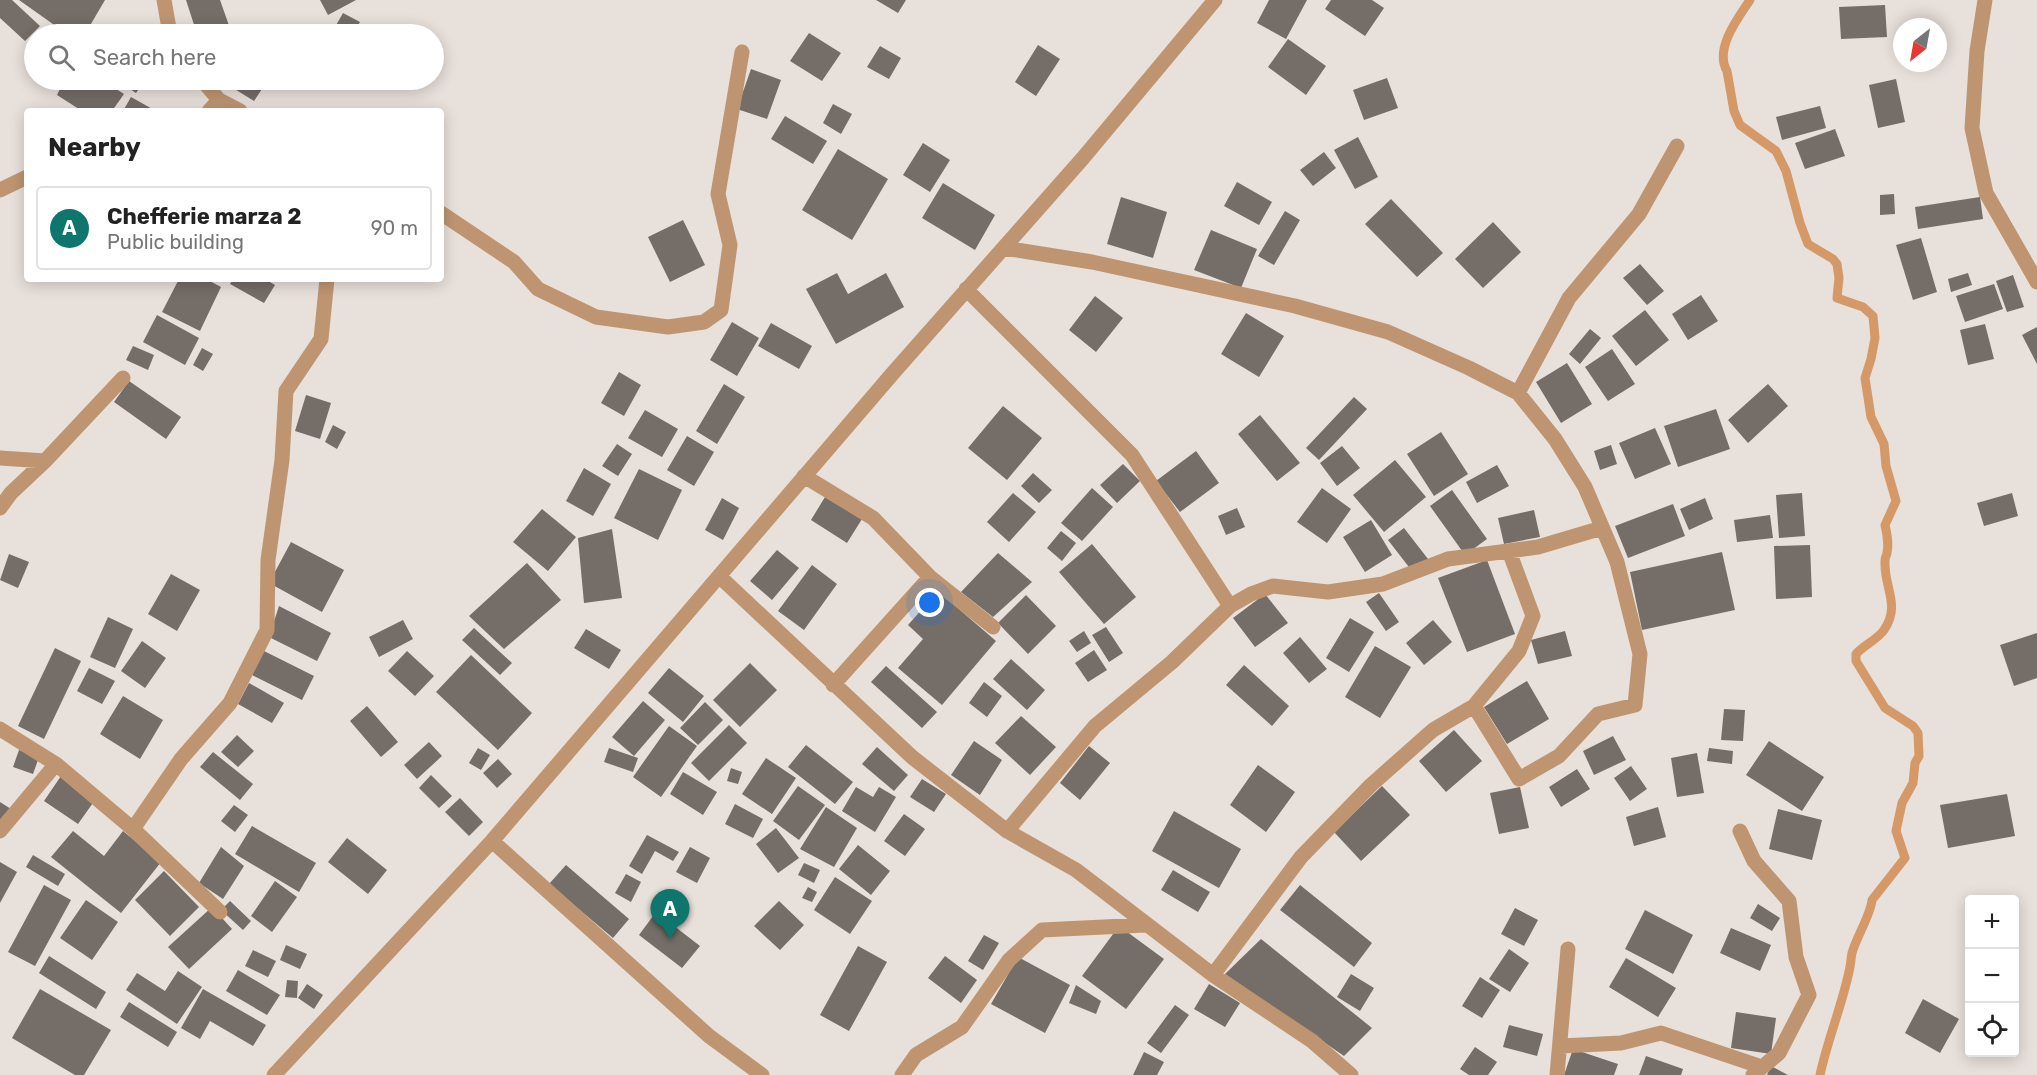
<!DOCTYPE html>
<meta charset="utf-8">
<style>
:root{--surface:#fff;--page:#f6f6f6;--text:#222;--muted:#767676;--line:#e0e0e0;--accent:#0f766e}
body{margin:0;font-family:Rubik,sans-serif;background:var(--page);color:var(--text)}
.controls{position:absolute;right:18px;bottom:18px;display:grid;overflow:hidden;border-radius:6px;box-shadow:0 3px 15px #0003}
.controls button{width:54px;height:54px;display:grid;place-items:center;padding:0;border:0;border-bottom:2px solid var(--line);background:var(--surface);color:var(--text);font:30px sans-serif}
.compass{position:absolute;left:1893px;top:18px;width:54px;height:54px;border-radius:50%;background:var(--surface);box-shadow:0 3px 15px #0003;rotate:211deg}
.you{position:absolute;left:930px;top:603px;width:21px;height:21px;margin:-15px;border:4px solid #fff;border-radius:50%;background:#1a73e8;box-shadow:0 0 0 9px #1a73e833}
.badge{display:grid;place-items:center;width:39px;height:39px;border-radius:50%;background:var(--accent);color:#fff;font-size:20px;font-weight:700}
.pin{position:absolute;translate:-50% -50px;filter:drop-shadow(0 2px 3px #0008)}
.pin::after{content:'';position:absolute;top:32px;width:21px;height:18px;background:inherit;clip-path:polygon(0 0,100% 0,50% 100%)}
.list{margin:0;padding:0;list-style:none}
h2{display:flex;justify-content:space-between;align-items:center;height:78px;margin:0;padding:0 24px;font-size:26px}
h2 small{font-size:20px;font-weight:400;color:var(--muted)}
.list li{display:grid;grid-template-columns:39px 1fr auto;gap:18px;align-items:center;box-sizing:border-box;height:84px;margin:0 12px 12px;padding:0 12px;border:2px solid var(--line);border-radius:6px}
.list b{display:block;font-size:22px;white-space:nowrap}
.list p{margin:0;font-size:20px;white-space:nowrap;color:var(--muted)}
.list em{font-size:20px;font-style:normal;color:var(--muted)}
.icon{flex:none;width:33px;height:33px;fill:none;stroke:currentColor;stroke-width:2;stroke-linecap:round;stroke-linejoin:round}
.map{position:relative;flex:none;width:2037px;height:1075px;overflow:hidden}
.search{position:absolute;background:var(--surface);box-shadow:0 3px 15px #0003;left:24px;top:24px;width:420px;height:66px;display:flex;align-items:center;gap:15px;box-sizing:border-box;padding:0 21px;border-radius:33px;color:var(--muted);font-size:22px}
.panel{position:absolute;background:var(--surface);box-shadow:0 3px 15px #0003;left:24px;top:108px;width:420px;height:174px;border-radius:6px}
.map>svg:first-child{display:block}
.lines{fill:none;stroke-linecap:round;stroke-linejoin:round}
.stream{stroke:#d49966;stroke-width:9}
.building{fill:#746d68}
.minor{stroke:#bf9571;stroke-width:15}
</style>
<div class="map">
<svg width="2037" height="1075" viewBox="0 0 2037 1075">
<rect width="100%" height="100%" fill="#e8e0da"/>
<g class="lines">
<path class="stream" d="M1750,0C1738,18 1714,49 1727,71L1734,111L1740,125L1776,151L1786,171L1800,223L1808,244L1833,259L1837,264L1839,278L1837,298L1863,307L1873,316L1875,338L1871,359L1865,378L1871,417L1884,444L1886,466L1896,501L1885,525C1887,534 1889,543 1887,553C1886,558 1885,556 1885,562C1884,588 1901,605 1884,630C1878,639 1864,645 1856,654V661L1885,708L1913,726L1918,733L1919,756L1915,763L1913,783L1902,803L1896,831L1905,858L1872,900C1871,914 1856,938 1852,953C1851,957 1851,962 1850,967C1843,1003 1828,1038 1820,1075"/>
</g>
<path class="building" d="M0,0H12L40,26L25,41L0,18Z
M19,0H105L85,34H67Z
M186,0H220L232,34H197Z
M320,0H356L328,15Z
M876,0H906L898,13Z
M1269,0H1307L1286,39L1257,23Z
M1331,0H1372L1384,8L1365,36L1325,9Z
M1885,5L1887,37L1841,39L1839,7Z
M343,13L360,22L353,34H331Z
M809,33L841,53L822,81L790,61Z
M1288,39L1326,66L1306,95L1268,67Z
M1038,45L1060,59L1036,96L1015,82Z
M880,46L901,58L889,79L867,67Z
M751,69L781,80L767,119L737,109Z
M1387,78L1398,108L1364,120L1353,90Z
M1896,79L1905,122L1878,128L1869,85Z
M64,80H102L124,94L112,111H82L57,95Z
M116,80H145L136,93Z
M239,80H268L254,101L233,88Z
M131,97L156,111H123Z
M833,104L852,114L841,134L823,123Z
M1820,106L1826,128L1782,140L1776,117Z
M785,116L827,141L813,164L771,139Z
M1835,129L1845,156L1805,169L1795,143Z
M1358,137L1378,177L1355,189L1334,150Z
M923,143L950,160L930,192L903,175Z
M838,149L888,179L852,240L802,210Z
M1324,152L1336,168L1313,186L1300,170Z
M1237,182L1272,202L1259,225L1224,206Z
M943,183L995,215L975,250L922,218Z
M1894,194L1895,214L1880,215V195Z
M1121,197L1167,212L1153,258L1107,244Z
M1980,197L1983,219L1918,229L1915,207Z
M1391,199L1443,253L1417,277L1365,224Z
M1285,211L1300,220L1274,265L1258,256Z
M683,220L705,265L670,282L648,237Z
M1493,222L1521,252L1483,288L1455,259Z
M1211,230L1257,249L1241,288L1194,270Z
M1921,238L1937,292L1913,300L1896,245Z
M1640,264L1664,291L1647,305L1623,278Z
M837,273L848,294L886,273L904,307L836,344L806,289Z
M1968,273L1972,285L1951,292L1948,279Z
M2013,275L2024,307L2007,312L1996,281Z
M179,279H206L221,287L200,331L162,312Z
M233,279H265L275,285L264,303L230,284Z
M1994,284L2003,309L1965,322L1956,296Z
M1701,295L1718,321L1688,340L1672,314Z
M1095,296L1123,318L1096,352L1069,330Z
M1645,310L1669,340L1636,366L1612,336Z
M1246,313L1284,336L1259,377L1221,354Z
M157,315L199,338L185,365L143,342Z
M732,322L759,338L737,376L710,360Z
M771,323L812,346L799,369L758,346Z
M1985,324L1994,359L1968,365L1960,330Z
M2037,327V364L2022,335Z
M1590,329L1601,338L1580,364L1569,354Z
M133,346L154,355L148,370L126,360Z
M202,348L213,354L203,371L193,365Z
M1612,349L1635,384L1608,401L1585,367Z
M1567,363L1592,404L1561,423L1536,382Z
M619,372L641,385L624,416L601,403Z
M129,381L181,417L166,439L114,402Z
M724,384L745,397L717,444L696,431Z
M1768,384L1788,406L1748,443L1728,420Z
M306,395L331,403L320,439L295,431Z
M1354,397L1367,409L1319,460L1306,448Z
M1003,406L1042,438L1007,480L968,448Z
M1716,409L1730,449L1678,467L1664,426Z
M645,410L678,429L662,457L628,438Z
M1260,415L1300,463L1277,481L1238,434Z
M333,425L346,432L337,449L325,442Z
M1655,428L1671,464L1635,479L1619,443Z
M1441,432L1468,474L1434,496L1407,454Z
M687,436L714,452L694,486L667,470Z
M617,444L632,454L618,476L602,466Z
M1611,445L1617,464L1600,470L1594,451Z
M1342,446L1360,468L1337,486L1320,463Z
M1196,451L1219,483L1180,512L1156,481Z
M1395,460L1426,497L1384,532L1353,495Z
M1123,464L1140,481L1117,503L1100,485Z
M1497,465L1509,486L1477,503L1466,482Z
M584,468L611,484L593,516L566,501Z
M639,469L682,490L658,540L614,518Z
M1033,473L1052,490L1039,503L1021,486Z
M1092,488L1113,507L1082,541L1061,523Z
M1322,488L1351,509L1327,543L1297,522Z
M1452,490L1487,539L1465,555L1430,506Z
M1013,493L1036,512L1009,542L987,522Z
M1802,493L1805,536L1779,538L1776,495Z
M2012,493L2018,516L1984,526L1977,503Z
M825,497L862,519L847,543L811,520Z
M722,498L739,508L723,540L705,530Z
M1705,498L1713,519L1689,530L1680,509Z
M1673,504L1685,536L1628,558L1615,526Z
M1237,508L1245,527L1226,535L1218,516Z
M542,509L576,537L548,571L513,542Z
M1534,510L1540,537L1504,544L1498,518Z
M1770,515L1773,538L1737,542L1734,520Z
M1371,520L1392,555L1365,572L1343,537Z
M1404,528L1428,559L1412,571L1388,540Z
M612,529L622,598L584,603L578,538Z
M1061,531L1076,543L1062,561L1047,548Z
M291,542L344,570L322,612L269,583Z
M1092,544L1136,597L1104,624L1059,572Z
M1810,545L1812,597L1776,599L1774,546Z
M777,550L799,568L772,600L750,581Z
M1722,552L1735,610L1642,630L1630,572Z
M998,553L1032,582L993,617L961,592Z
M9,554L29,562L18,588L0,580Z
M1487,560L1515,634L1467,652L1438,578Z
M527,563L561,600L504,649L469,616Z
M812,565L837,584L804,630L778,611Z
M171,574L200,590L177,631L148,614Z
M938,591L996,641L942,705L898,668L923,639L908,625Z
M1379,593L1399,622L1386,631L1366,602Z
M1265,594L1288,623L1255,647L1233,618Z
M1026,595L1056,626L1028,654L998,623Z
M279,606L331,633L317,661L269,637Z
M108,617L133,629L115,668L90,657Z
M1350,618L1374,632L1349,672L1326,658Z
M403,620L413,639L379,657L369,637Z
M1433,620L1452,642L1424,665L1406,643Z
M1106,627L1123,653L1109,662L1092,635Z
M474,628L512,663L500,675L462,640Z
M586,629L621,650L609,669L574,648Z
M1084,631L1091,643L1077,652L1069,641Z
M1565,631L1572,656L1538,664L1531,640Z
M2037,633V678L2014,686L2000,645Z
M1300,637L1327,669L1309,683L1283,653Z
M142,641L166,658L145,688L121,671Z
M1375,646L1411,667L1380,718L1345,697Z
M55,648L81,661L44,739L18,726Z
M262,650L314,676L302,700L250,674Z
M1094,650L1107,670L1088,682L1075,663Z
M407,651L434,676L415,696L388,671Z
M471,655L532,713L498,750L436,692Z
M1011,659L1045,690L1027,710L993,679Z
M750,663L777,690L740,727L713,700Z
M1244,665L1289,706L1272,726L1226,685Z
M886,666L937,712L922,728L871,682Z
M89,668L115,681L102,704L77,691Z
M669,668L704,696L683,722L648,693Z
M1527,681L1549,719L1507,744L1484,707Z
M984,682L1002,696L987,717L969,703Z
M249,683L284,703L272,723L238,704Z
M123,696L163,720L140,759L100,734Z
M643,701L665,720L634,756L612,737Z
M705,702L723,720L698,745L680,728Z
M367,706L398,742L381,757L350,721Z
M1724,709L1745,710L1743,741L1721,740Z
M1021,716L1056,747L1030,775L995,743Z
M729,725L747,743L709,781L691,763Z
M669,726L697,746L661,797L633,777Z
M1454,730L1482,761L1446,792L1419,761Z
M237,735L254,751L238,767L221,752Z
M1613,736L1626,760L1594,775L1583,751Z
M974,741L1002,760L980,795L951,775Z
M1769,741L1824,777L1802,811L1746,775Z
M429,742L442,756L417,779L404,765Z
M806,745L853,782L835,804L788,767Z
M1089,746L1110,763L1080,800L1060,783Z
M877,747L908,775L894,791L862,764Z
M478,748L490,755L481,770L469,763Z
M609,748L638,758L633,772L604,762Z
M1709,748L1733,751L1732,764L1707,761Z
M19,750L39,757L33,774L13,767Z
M213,752L253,784L240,800L200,767Z
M1697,753L1704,793L1677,797L1671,758Z
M766,758L796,778L772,814L742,794Z
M498,759L512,774L497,788L483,773Z
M1258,765L1295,792L1266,832L1230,805Z
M1631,766L1647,789L1630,801L1614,778Z
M731,768L742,772L738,784L727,781Z
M1577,769L1590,789L1561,807L1549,787Z
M683,772L717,792L703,815L670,794Z
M431,775L452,796L439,808L419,788Z
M61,776L95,800L78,824L44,801Z
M922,779L946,794L934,812L910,797Z
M798,786L825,805L799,840L773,821Z
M1382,786L1410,815L1361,861L1334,832Z
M856,787L873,797L879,787L896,797L875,832L842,811Z
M1520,787L1529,828L1499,834L1490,793Z
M2007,794L2015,836L1948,848L1940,805Z
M460,798L483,822L469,836L445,812Z
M0,802L11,809L0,829Z
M735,804L763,819L753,838L725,824Z
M234,805L248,815L235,832L221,821Z
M826,807L857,828L834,867L800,849Z
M1658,807L1666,837L1634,846L1626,817Z
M1778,809L1822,820L1812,860L1769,849Z
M1174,811L1241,849L1219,888L1152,851Z
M904,814L925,829L905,856L884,841Z
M252,826L316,863L299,892L235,854Z
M776,828L799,858L778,873L756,844Z
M73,831L104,856L123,831L161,862L121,913L51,857Z
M647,835L679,852L673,861L655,851L642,874L629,866Z
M347,838L387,870L368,894L328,862Z
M858,845L890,871L871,895L839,869Z
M221,847L244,866L223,899L199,883Z
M690,847L710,858L697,883L676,872Z
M33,855L65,874L58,886L26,867Z
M0,862L17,872L0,903Z
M804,863L820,870L814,883L798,875Z
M566,865L629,919L613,938L549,884Z
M1173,870L1210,892L1198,912L1161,890Z
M164,871L199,907L170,936L135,900Z
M626,874L641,882L631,902L615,893Z
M835,877L872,901L850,934L814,910Z
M275,881L297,897L272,932L251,916Z
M44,885L71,900L35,966L8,952Z
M1300,885L1372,943L1354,967L1280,910Z
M808,887L817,892L812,902L802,898Z
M86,900L118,922L92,960L60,938Z
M230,901L251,921L243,930L221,910Z
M779,901L804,925L780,950L754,926Z
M1758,904L1780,918L1772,931L1750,918Z
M212,907L232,929L189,969L168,947Z
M1515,908L1538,920L1524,946L1501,934Z
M1645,910L1693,935L1673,974L1625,949Z
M656,912L700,946L682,968L639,935Z
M1119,926L1164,959L1126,1009L1082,976Z
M1731,928L1771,945L1760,971L1720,953Z
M984,935L999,943L983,970L968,961Z
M1261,939L1372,1028L1344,1056L1225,974Z
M286,945L307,954L300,969L280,960Z
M858,946L887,962L849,1031L820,1015Z
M1509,949L1529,963L1510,992L1489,979Z
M253,950L276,961L268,977L245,966Z
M49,956L106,992L96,1009L39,973Z
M945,956L977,980L961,1003L928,978Z
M1018,957L1070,985L1045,1033L991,1004Z
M1626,958L1676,988L1658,1017L1609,987Z
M238,970L280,995L267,1015L226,991Z
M178,971L202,987L177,1024L126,990L137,973L165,991Z
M1351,974L1374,988L1360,1011L1337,997Z
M1480,977L1500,990L1482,1018L1462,1006Z
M287,980L298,981L297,998L285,997Z
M307,984L323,995L314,1009L298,998Z
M1209,984L1240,1003L1225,1027L1194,1009Z
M1076,985L1101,1001L1096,1014L1069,1003Z
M40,989L111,1030L84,1075H75L12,1038Z
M203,989L266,1025L253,1046L210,1021L200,1039L181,1028Z
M1923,999L1959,1019L1940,1053L1905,1033Z
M129,1002L177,1032L168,1047L120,1017Z
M1175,1005L1189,1015L1161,1053L1147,1043Z
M1736,1012L1776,1018L1771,1054L1731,1048Z
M1509,1025L1543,1034L1537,1056L1503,1047Z
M1475,1047L1497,1062L1488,1075H1469L1460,1069Z
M1573,1049L1618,1064L1614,1075H1564Z
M1144,1052L1164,1062L1157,1075H1133Z
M1646,1056L1683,1069L1681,1075H1639Z
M1771,1066L1788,1075H1767Z"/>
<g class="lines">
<path class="minor" d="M164,0L170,34
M1985,0L1977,51L1972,128L1986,193L2037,282
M202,80L219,100L240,111
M209,111L219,100
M0,190L27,177
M441,213L514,262L538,289L596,317L668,327L704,322L721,310L730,245L718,194L742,52
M1004,248L1092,262L1295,306L1388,332L1469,368L1518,393L1555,439L1585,487L1617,562L1640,654L1635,705L1598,714L1559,756L1519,779L1474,706
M966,289L1132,455L1230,606
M1518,393L1569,298L1639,214L1677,146
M0,458L45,461
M804,476L873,518L930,577L993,627
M0,508L11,493L45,461L123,378
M719,576L912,757L1007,831
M833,685L930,577
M0,729L56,764L133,829L220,912
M133,829L181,759L230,703L267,630L268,560L282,460L286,391L321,339L327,279
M0,831L56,764
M1740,831L1754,861L1789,901L1796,957L1809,995L1779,1053L1753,1075
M492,841L709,1036L762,1075
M1213,975L1301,857L1371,785L1433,730L1474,706L1519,651L1533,616L1509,551
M1561,1046L1621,1043L1661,1033L1762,1067
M274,1075L492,841L893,373L1083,158L1215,0
M902,1075L916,1055L962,1027L1009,960L1042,930L1145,925
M1351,1075L1312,1041L1213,975L1076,870L1007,831L1095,726L1172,662L1230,606L1251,594L1273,586L1328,592L1383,584L1448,559L1538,547L1602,528
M1557,1075L1568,949"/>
</g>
</svg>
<div class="controls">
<button>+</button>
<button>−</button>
<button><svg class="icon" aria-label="locate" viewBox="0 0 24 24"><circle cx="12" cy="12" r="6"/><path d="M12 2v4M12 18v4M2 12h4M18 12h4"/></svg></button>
</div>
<svg class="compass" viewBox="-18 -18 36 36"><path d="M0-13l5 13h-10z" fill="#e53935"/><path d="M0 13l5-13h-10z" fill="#767676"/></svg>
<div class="you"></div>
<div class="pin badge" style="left:670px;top:939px">A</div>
<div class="search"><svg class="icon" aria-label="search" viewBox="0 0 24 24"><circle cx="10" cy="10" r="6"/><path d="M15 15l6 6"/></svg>Search here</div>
<section class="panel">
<h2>Nearby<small></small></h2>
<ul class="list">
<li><span class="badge">A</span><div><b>Chefferie marza 2</b><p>Public building</p></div><em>90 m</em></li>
</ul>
</section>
</div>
